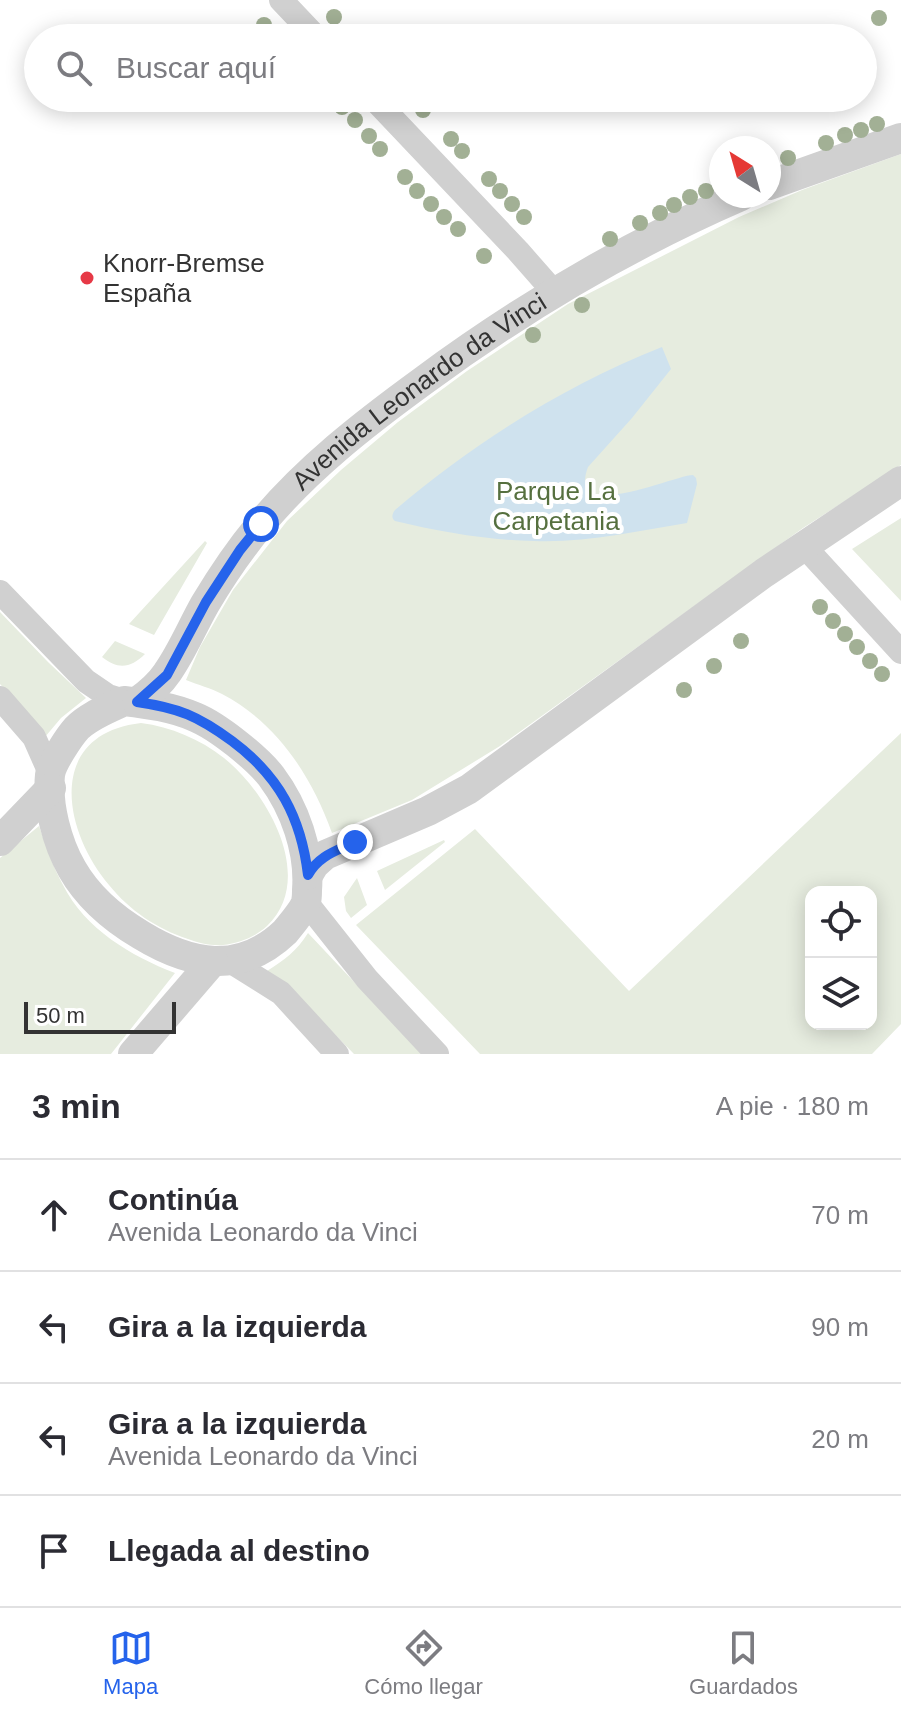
<!DOCTYPE html>
<html lang="es">
<meta charset="utf-8">
<style>
:root{--surface:#fff;--page:#f2f2f3;--text:#2b2b33;--muted:#7c7c81;--line:#e1e1e2;--accent:#2563eb}
body{margin:0;font-family:Helvetica,sans-serif;background:var(--page);color:var(--text)}
.controls{position:absolute;right:24px;bottom:24px;display:grid;overflow:hidden;border-radius:16px;box-shadow:0 4px 20px #0003}
.controls button{width:72px;height:72px;display:grid;place-items:center;padding:0;border:0;border-bottom:2px solid var(--line);background:var(--surface);color:var(--text);font:40px sans-serif}
.compass{position:absolute;left:709px;top:136px;width:72px;height:72px;border-radius:50%;background:var(--surface);box-shadow:0 4px 20px #0003;rotate:323deg}
.scale{position:absolute;left:24px;bottom:20px;width:152px;box-sizing:border-box;padding-left:8px;border:4px solid #333;border-top:0;font-size:22px;line-height:28px;white-space:nowrap;color:#333;-webkit-text-stroke:6px #fff;paint-order:stroke}
.stop{position:absolute;width:24px;height:24px;margin:-18px;border:6px solid #2563eb;border-radius:50%;background:#fff}
.stop.end{background:#2563eb;border-color:#fff;box-shadow:0 2px 8px #0008}
.list{margin:0;padding:0;list-style:none}
h2{display:flex;justify-content:space-between;align-items:center;height:104px;margin:0;padding:0 32px;font-size:34px}
h2 small{font-size:26px;font-weight:400;color:var(--muted)}
.list li{display:grid;grid-template-columns:52px 1fr auto;gap:24px;align-items:center;box-sizing:border-box;height:112px;padding:0 32px;border-top:2px solid var(--line)}
.list b{display:block;font-size:30px;white-space:nowrap}
.list p{margin:0;font-size:26px;white-space:nowrap;color:var(--muted)}
.list em{font-size:26px;font-style:normal;color:var(--muted)}
.icon{flex:none;width:44px;height:44px;fill:none;stroke:currentColor;stroke-width:2;stroke-linecap:round;stroke-linejoin:round}
.map{position:relative;flex:none;width:901px;height:1054px;overflow:hidden}
.search{position:absolute;background:var(--surface);box-shadow:0 4px 20px #0003;left:24px;right:24px;top:24px;height:88px;display:flex;align-items:center;gap:20px;box-sizing:border-box;padding:0 28px;border-radius:44px;color:var(--muted);font-size:30px}
.sheet{height:552px;background:var(--surface)}
nav{display:flex;justify-content:space-around;align-items:center;box-sizing:border-box;height:112px;border-top:2px solid var(--line);background:var(--surface);font-size:22px;color:var(--muted)}
nav a{display:grid;justify-items:center;gap:4px}
nav .on{color:var(--accent)}
.map>svg:first-child{display:block}
.green{fill:#e6ecdf;fill-rule:evenodd}
.water{fill:#cfe2ee}
.lines{fill:none;stroke-linecap:round;stroke-linejoin:round}
.minor{stroke:#d0d0d0;stroke-width:24}
.tertiary{stroke:#d0d0d0;stroke-width:30}
.tree{fill:#a2b095}
.route{stroke:#2563eb;stroke-width:10}
.poi-dot{fill:#e63946;stroke:#fff;stroke-width:3}
.labels{text-anchor:middle;stroke-width:8;stroke-linejoin:round;paint-order:stroke}
.poi-label{font-size:26px;fill:#333;stroke:#fff;text-anchor:start}
.street-label{font-size:26px;fill:#333;stroke:#fff}
.park-label{font-size:26px;fill:#56703f;stroke:#fff}
</style>
<div class="map">
<svg width="901" height="1054" viewBox="0 0 901 1054">
<rect width="100%" height="100%" fill="#fff"/>
<path class="green" d="M901,154V465L803,528L500,746L412,800L332,833C311,775 277,723 222,694C211,688 198,685 186,680L200,647L233,590L287,521L341,470L398,422L467,371L568,304L739,217L802,190Z
M901,518V601L852,549Z
M205,541L207,543L154,635L129,624Z
M0,612L48,662L86,698L61,718L45,737L35,723L0,684Z
M115,641L145,654C131,668 118,670 102,657Z
M141,723C171,727 200,739 224,758C267,792 317,878 267,926C255,937 240,943 223,945C211,946 199,943 188,939C157,929 129,910 109,885C62,830 46,734 141,723Z
M901,733V1024L872,1054H480L356,925L475,829L629,991ZM811,892H871V1024H811Z
M39,826C46,846 53,867 63,885C85,929 131,956 175,973L111,1054H0V858Z
M444,840L445,842L385,890L377,871Z
M357,878L367,905L351,918L346,911L344,897Z
M308,933L422,1054H354L315,1014L267,971C284,960 297,951 308,933Z"/>
<path class="water" d="M662,347L671,369L632,418L588,467C566,525 675,475 693,475L696,478L697,484L687,523C637,531 585,543 534,541C487,540 441,532 395,521C391,518 392,514 395,510C475,442 564,386 662,347Z"/>
<g class="lines">
<path class="minor" d="M281,0L317,38
M373,98L518,251L554,292
M804,546L901,652
M0,592L86,681L108,696L124,701
M0,698L34,737L50,773
M306,902L367,979L437,1054
M230,961L281,993L337,1054"/>
<g class="tertiary">
<path d="M769,185L901,138"/>
<path d="M124,701C149,704 172,707 195,717C217,726 256,757 271,776C295,808 310,851 307,890C307,894 307,898 306,902C304,909 290,926 285,932C240,975 190,965 141,935C114,919 88,897 72,869C57,843 47,805 50,775C51,764 69,737 77,728C90,715 108,709 124,701Z"/>
<path id="s1" d="M137,702C148,694 159,685 167,673C182,652 192,627 205,604C221,577 240,549 260,525C306,469 364,424 423,381C522,308 628,245 741,196"/>
<path d="M0,841L51,788"/>
<path d="M308,875L314,865L325,855L428,811L469,789L764,573L901,481"/>
<path d="M133,1054L213,961"/>
</g>
</g>
<g class="tree">
<circle cx="334" cy="17" r="8"/>
<circle cx="879" cy="18" r="8"/>
<circle cx="264" cy="25" r="8"/>
<circle cx="342" cy="107" r="8"/>
<circle cx="423" cy="110" r="8"/>
<circle cx="355" cy="120" r="8"/>
<circle cx="877" cy="124" r="8"/>
<circle cx="861" cy="130" r="8"/>
<circle cx="845" cy="135" r="8"/>
<circle cx="369" cy="136" r="8"/>
<circle cx="451" cy="139" r="8"/>
<circle cx="826" cy="143" r="8"/>
<circle cx="380" cy="149" r="8"/>
<circle cx="462" cy="151" r="8"/>
<circle cx="788" cy="158" r="8"/>
<circle cx="405" cy="177" r="8"/>
<circle cx="489" cy="179" r="8"/>
<circle cx="417" cy="191" r="8"/>
<circle cx="500" cy="191" r="8"/>
<circle cx="706" cy="191" r="8"/>
<circle cx="690" cy="197" r="8"/>
<circle cx="431" cy="204" r="8"/>
<circle cx="512" cy="204" r="8"/>
<circle cx="674" cy="205" r="8"/>
<circle cx="660" cy="213" r="8"/>
<circle cx="444" cy="217" r="8"/>
<circle cx="524" cy="217" r="8"/>
<circle cx="640" cy="223" r="8"/>
<circle cx="458" cy="229" r="8"/>
<circle cx="610" cy="239" r="8"/>
<circle cx="484" cy="256" r="8"/>
<circle cx="582" cy="305" r="8"/>
<circle cx="533" cy="335" r="8"/>
<circle cx="820" cy="607" r="8"/>
<circle cx="833" cy="621" r="8"/>
<circle cx="845" cy="634" r="8"/>
<circle cx="741" cy="641" r="8"/>
<circle cx="857" cy="647" r="8"/>
<circle cx="870" cy="661" r="8"/>
<circle cx="714" cy="666" r="8"/>
<circle cx="882" cy="674" r="8"/>
<circle cx="684" cy="690" r="8"/>
</g>
<g class="lines">
<path class="route" d="M261,524L240,550L206,602L167,675L137,702C179,708 198,716 232,741C279,776 301,817 308,875C318,856 336,851 355,842"/>
</g>
<circle class="poi-dot" cx="87" cy="278" r="8"/>
<g class="labels">
<g class="poi-label">
<text x="103" y="272">Knorr-Bremse<tspan x="103" dy="30">España</tspan></text>
</g>
<g class="street-label">
<text dy="9" stroke="none"><textPath href="#s1" startOffset="426">Avenida Leonardo da Vinci</textPath></text>
</g>
<g class="park-label">
<text x="556" y="500">Parque La<tspan x="556" dy="30">Carpetania</tspan></text>
</g>
</g>
</svg>
<div class="controls">
<button><svg class="icon" aria-label="locate" viewBox="0 0 24 24"><circle cx="12" cy="12" r="6"/><path d="M12 2v4M12 18v4M2 12h4M18 12h4"/></svg></button>
<button><svg class="icon" aria-label="layers" viewBox="0 0 24 24"><path d="M12 4l9 5-9 5-9-5zM3 14l9 5 9-5"/></svg></button>
</div>
<svg class="compass" viewBox="-18 -18 36 36"><path d="M0-13l5 13h-10z" fill="#e53935"/><path d="M0 13l5-13h-10z" fill="#7c7c81"/></svg>
<div class="scale">50 m</div>
<div class="stop" style="left:261px;top:524px"></div>
<div class="stop end" style="left:355px;top:842px"></div>
<div class="search"><svg class="icon" aria-label="search" viewBox="0 0 24 24"><circle cx="10" cy="10" r="6"/><path d="M15 15l6 6"/></svg>Buscar aquí</div>
</div>
<section class="sheet">
<h2>3 min<small>A pie · 180 m</small></h2>
<ul class="list">
<li><svg class="icon" aria-label="ahead" viewBox="0 0 24 24"><path d="M12 20V5M6 11l6-6 6 6"/></svg><div><b>Continúa</b><p>Avenida Leonardo da Vinci</p></div><em>70 m</em></li>
<li><svg class="icon" aria-label="left" viewBox="0 0 24 24"><path d="M17 20v-9H6M10 6l-5 5 5 5"/></svg><div><b>Gira a la izquierda</b></div><em>90 m</em></li>
<li><svg class="icon" aria-label="left" viewBox="0 0 24 24"><path d="M17 20v-9H6M10 6l-5 5 5 5"/></svg><div><b>Gira a la izquierda</b><p>Avenida Leonardo da Vinci</p></div><em>20 m</em></li>
<li><svg class="icon" aria-label="arrive" viewBox="0 0 24 24"><path d="M6 21V4h12l-3 4 3 4H6"/></svg><div><b>Llegada al destino</b></div></li>
</ul>
</section>
<nav>
<a class="on"><svg class="icon" aria-label="map" viewBox="0 0 24 24"><path d="M3 6l6-2 6 2 6-2v14l-6 2-6-2-6 2zM9 4v14M15 6v14"/></svg>Mapa</a>
<a><svg class="icon" aria-label="directions" viewBox="0 0 24 24"><path d="M12 3l9 9-9 9-9-9zM9 14v-3h6M13 9l2 2-2 2"/></svg>Cómo llegar</a>
<a><svg class="icon" aria-label="saved" viewBox="0 0 24 24"><path d="M7 4h10v16l-5-4-5 4z"/></svg>Guardados</a>
</nav>
